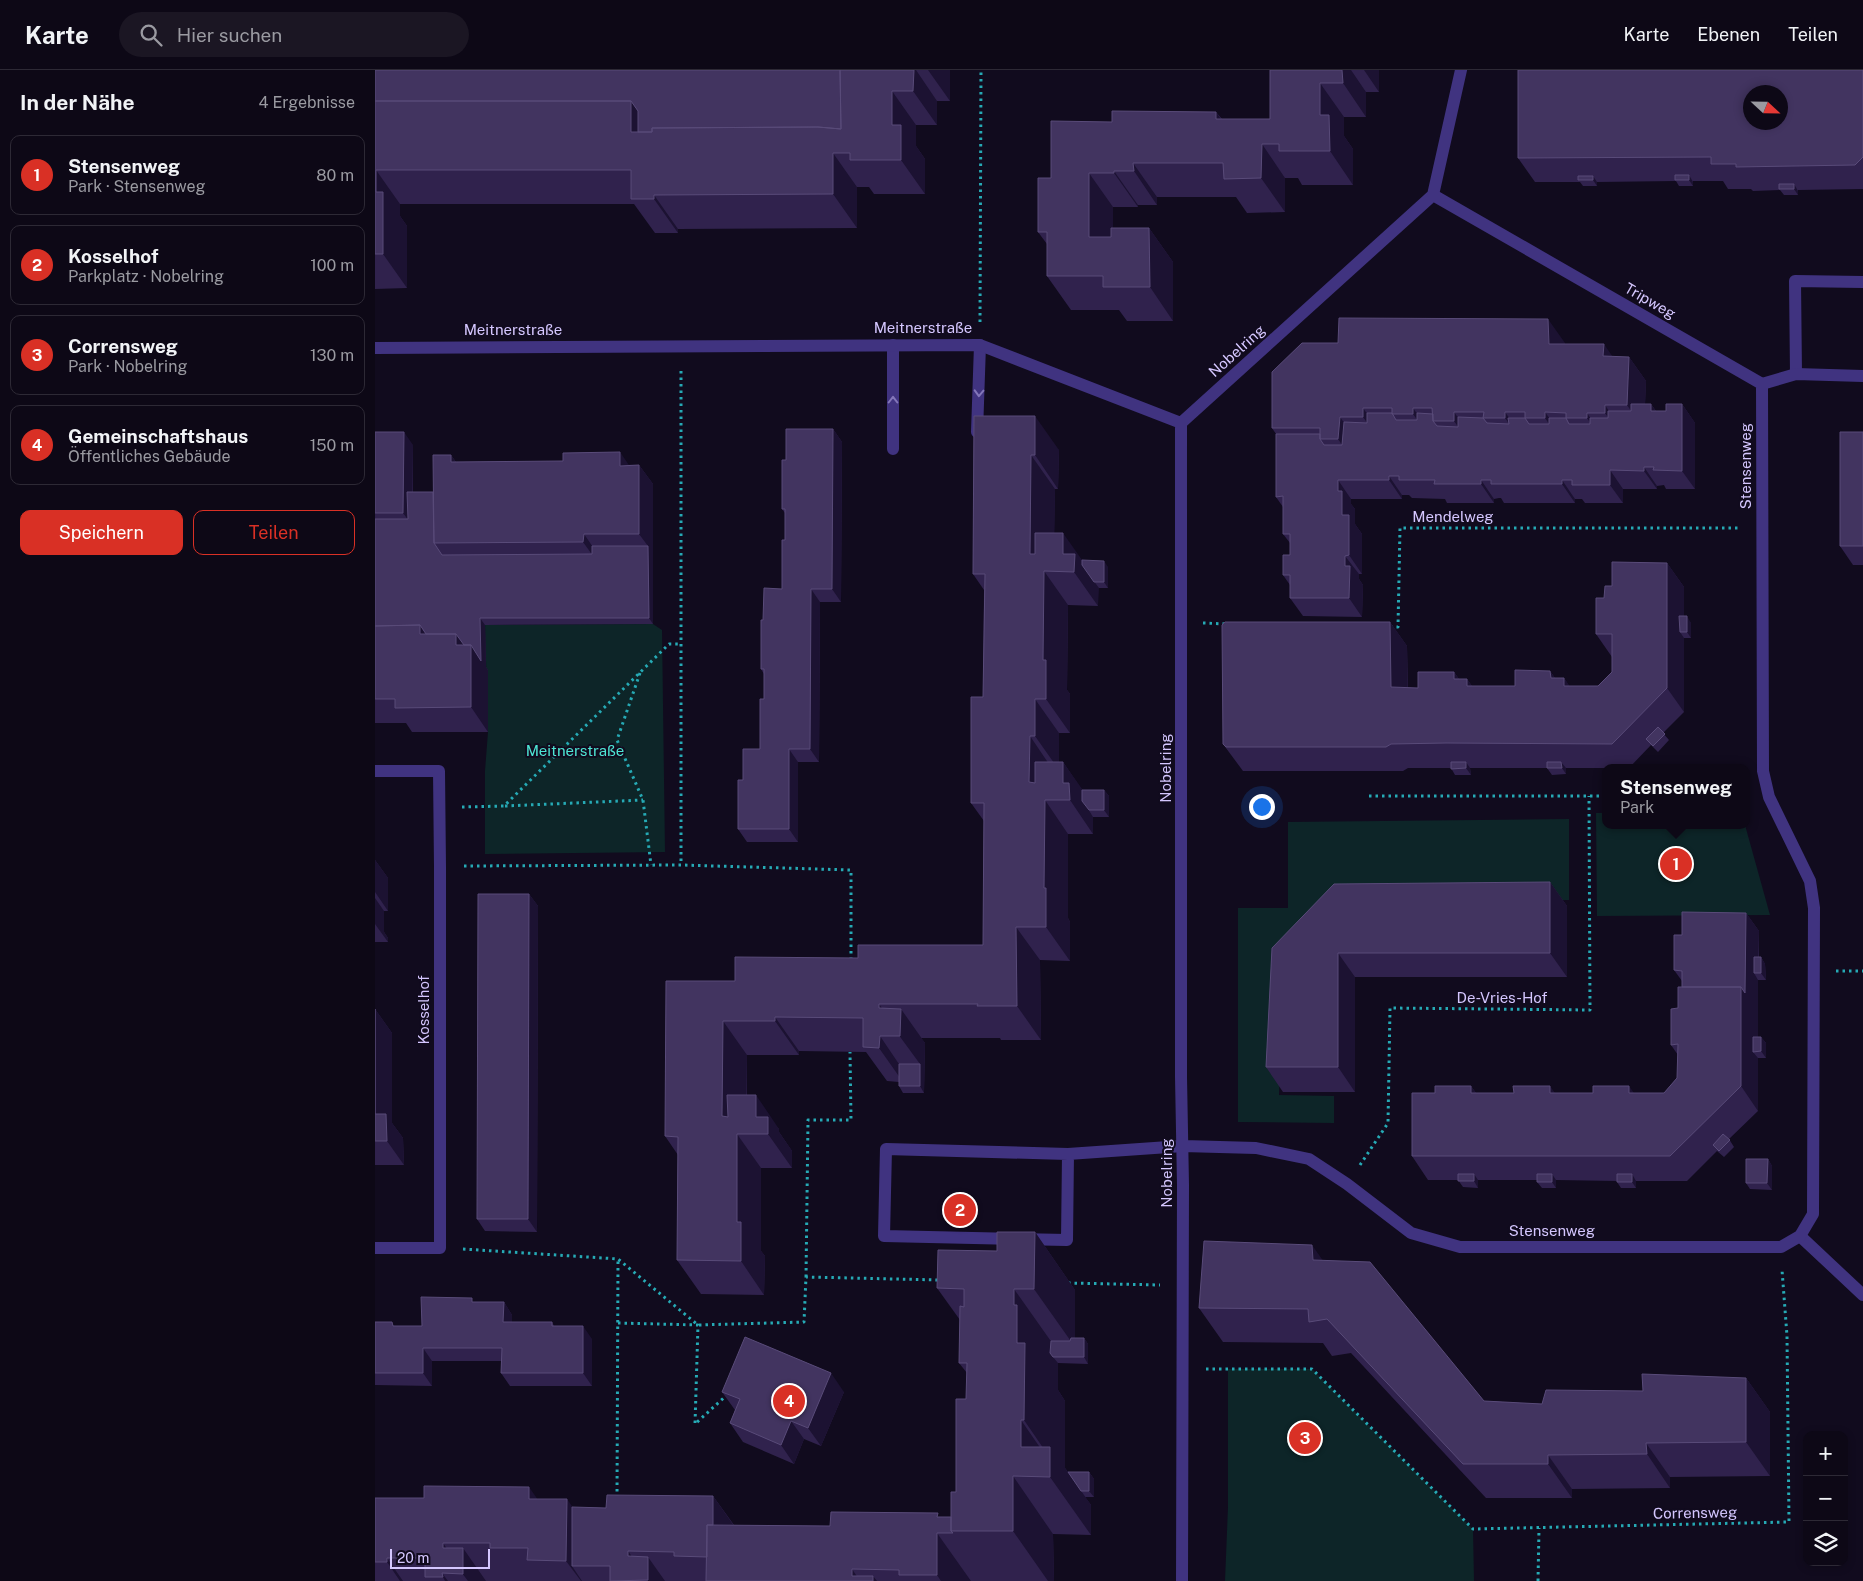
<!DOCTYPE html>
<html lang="de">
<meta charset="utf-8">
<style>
:root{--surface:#0d0816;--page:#1b1623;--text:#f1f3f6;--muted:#9a9aa1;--line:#2d2935;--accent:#d93025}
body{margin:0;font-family:"Public Sans",sans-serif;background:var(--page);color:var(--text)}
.controls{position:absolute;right:15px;bottom:15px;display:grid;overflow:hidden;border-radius:10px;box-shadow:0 2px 8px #0003}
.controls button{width:45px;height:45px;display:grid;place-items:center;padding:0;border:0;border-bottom:1px solid var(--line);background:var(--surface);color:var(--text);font:25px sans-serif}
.compass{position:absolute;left:1368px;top:15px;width:45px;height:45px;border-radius:50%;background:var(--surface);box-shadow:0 2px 8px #0003;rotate:112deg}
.scale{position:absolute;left:15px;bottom:12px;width:100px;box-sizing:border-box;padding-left:5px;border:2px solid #d5c7ff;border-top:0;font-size:14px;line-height:18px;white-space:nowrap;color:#d5c7ff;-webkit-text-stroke:4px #110b1e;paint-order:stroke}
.you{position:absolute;left:886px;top:736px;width:18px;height:18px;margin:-12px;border:4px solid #fff;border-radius:50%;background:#1a73e8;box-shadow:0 0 0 8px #1a73e833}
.badge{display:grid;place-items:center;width:32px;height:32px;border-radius:50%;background:var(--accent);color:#fff;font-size:16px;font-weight:700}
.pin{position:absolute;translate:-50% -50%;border:2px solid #fff;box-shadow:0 1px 5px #0006}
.popup{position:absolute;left:1227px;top:694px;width:148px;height:65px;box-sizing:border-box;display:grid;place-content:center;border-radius:10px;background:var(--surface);filter:drop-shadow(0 1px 4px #0005);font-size:16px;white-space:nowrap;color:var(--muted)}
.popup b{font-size:19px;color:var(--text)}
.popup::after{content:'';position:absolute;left:50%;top:100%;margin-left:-10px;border:10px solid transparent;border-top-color:var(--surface)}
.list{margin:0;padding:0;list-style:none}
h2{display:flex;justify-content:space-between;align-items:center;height:65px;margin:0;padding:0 20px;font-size:21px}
h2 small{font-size:16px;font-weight:400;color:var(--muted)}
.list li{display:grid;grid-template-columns:32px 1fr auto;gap:15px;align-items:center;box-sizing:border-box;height:80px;margin:0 10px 10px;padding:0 10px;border:1px solid var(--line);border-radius:10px}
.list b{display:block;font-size:19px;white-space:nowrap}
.list p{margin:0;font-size:16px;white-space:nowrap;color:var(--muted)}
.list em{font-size:16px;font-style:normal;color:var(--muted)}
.actions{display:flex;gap:10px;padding:15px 20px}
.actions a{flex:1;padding:11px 0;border:1px solid var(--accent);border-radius:10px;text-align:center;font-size:18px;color:var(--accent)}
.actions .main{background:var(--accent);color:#fff}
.icon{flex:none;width:28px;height:28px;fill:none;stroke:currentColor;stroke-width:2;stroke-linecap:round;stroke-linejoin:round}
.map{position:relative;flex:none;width:1488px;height:1511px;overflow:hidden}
header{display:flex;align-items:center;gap:30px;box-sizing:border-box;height:70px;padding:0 25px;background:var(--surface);border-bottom:1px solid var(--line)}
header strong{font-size:24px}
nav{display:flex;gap:28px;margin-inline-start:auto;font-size:18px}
.search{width:350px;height:45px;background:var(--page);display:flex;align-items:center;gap:12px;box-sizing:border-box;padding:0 18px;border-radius:28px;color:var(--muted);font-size:19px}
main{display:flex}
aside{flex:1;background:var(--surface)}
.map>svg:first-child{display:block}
.green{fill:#0d2528}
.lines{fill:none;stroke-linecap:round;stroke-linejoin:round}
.path{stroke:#26aab5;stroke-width:3;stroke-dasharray:2.5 4;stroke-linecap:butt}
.service{stroke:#403380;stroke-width:12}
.minor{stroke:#403380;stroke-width:12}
.wall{fill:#30224d}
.shaded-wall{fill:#1c1232}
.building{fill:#423460;stroke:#594b79;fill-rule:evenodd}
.oneway{stroke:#8376b9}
.labels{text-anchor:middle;stroke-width:4;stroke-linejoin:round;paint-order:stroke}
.street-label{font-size:15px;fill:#d5c7ff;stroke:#110b1e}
.park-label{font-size:15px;fill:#4de5d4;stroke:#110b1e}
</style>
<header>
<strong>Karte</strong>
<div class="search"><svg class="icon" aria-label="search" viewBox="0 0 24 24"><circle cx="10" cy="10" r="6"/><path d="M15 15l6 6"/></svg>Hier suchen</div>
<nav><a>Karte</a><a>Ebenen</a><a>Teilen</a></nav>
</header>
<main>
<aside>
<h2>In der Nähe<small>4 Ergebnisse</small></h2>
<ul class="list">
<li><span class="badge">1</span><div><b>Stensenweg</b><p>Park · Stensenweg</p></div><em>80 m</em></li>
<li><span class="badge">2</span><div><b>Kosselhof</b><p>Parkplatz · Nobelring</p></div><em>100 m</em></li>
<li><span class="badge">3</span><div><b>Corrensweg</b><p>Park · Nobelring</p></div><em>130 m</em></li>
<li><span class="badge">4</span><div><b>Gemeinschaftshaus</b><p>Öffentliches Gebäude</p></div><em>150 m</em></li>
</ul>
<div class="actions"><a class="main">Speichern</a><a>Teilen</a></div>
</aside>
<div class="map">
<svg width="1488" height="1511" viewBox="0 0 1488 1511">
<rect width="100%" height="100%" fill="#110b1e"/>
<path class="green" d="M278,554L287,560L290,782L110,784V701L113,662L110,555Z
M1221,743H1231V755H1370L1395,845L1222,846Z
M1194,749V830L972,833L908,898L904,1025L959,1026V1053L863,1052V838H913V752Z
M853,1299H937L1098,1459L1099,1511H850L853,1437Z"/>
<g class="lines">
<path class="path" d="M605,252L606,0
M306,301V795
M828,553L852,554
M1015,557H1023L1025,458H1364
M265,603L242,670L268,730L276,795
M994,726H1231
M130,736L268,730
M87,737L129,736L294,574H305
M89,796L306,795L476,800V891
M1461,901H1488
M985,1095L1013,1053L1015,938L1215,940L1214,726
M88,1179L243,1189L323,1255L429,1252L431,1207L565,1210
M431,1207L433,1050H476L475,982
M693,1213L785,1215
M243,1253L323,1255L320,1354L353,1324
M831,1299H937L1098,1459L1414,1452L1412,1266L1407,1200
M242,1428L243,1189
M1163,1511L1164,1458"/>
<path class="service" d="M1421,304L1420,211L1488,212
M602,362L605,275
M518,379V275
M693,1084L692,1170L509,1166L511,1079L693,1084L808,1076
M1425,1166L1488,1225"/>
<path class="minor" d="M1058,125L1387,314L1421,304L1488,306
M0,278L605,275L806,353
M0,701H64L65,797V1178H0
M808,1076L881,1078L934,1089L972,1114L1036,1163L1085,1177H1406L1425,1166L1438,1144L1439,838L1435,811L1394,727L1388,701L1387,314
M807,1511L808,1115L806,1007V353L1058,125L1086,0"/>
</g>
<path class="wall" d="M0,0H575V31H562V55H541V76L550,89V124H499L494,117H482V158L303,159V163H280L259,134H25V146L32,156V218L0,219Z
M895,0H1004V22H991V47H969V66L978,79V115H927L923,108H910V142L872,143L861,127H782V135H763V137H738V158H774L798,192V251H752L744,240H696L672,206V174L663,162L676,108L737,52L841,42L847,49H895Z
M1488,0V119L1423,120V125H1409L1405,120L1378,121L1376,119H1353L1348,111H1318V116H1304L1301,111L1222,112V116H1208L1205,112H1160L1143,88Z
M1190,273V274L1237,287H1254L1271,311L1270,334H1276L1281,341H1291L1307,334L1320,353V419H1291L1289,415L1282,416V419H1248V433H1210L1207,429H1200V433H1129L1126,428H1124L1119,429V433H1072L1070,429L1037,428L1034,425H1027V429H976V434L980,439V454L987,464V504H984V509L988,515L987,547L928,546L915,528V515L908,505L915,485V473L908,464V437L901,427V364L897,358Z
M599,346L684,380L683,419H680L679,463L707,490L733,497V518H723V536L693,535L692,620L695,624V663H684V692H688L707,720H729L734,726V747H718V764H693V848L695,852V891L665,890L666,970H626L625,968H546L550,973L549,1023H528L524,1016V1012L512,1011L491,982L424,981V985H372V1025L404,1059V1062L417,1081V1098H386V1181L390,1186L389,1225L326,1224L302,1190L303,1085L290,1066L360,911L483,888L608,875L609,751L596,733L608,627L609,520L598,504Z
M458,359L467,372L466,532H445L444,692H423V772H372L363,759L368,710L385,679L389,629V604L386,599L388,550L407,519L410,470V443L407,439L411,390Z
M0,362L38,375V422H58L76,385L81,392L264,395L278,414V554L110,555L111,597L113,600V662H37L31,653H0Z
M1488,362V495H1478L1465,476Z
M1292,493L1309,517V546L1316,553V568H1309V642L1288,663L1294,670L1283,682L1276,675L1254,698H1191V704L1177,705L1172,698H1095L1096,705H1080L1076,698H1033L1028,701H868L848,674L1015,552L1032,576L1033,618H1043L1079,602L1084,609H1092L1097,616H1140L1175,601L1180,608H1189L1194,616H1223L1237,602V587L1221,564L1229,528L1237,516Z
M0,790L13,808V841H9V862L13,868V872H0Z
M1175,812L1192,836V907H980V1022H908L891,997L897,878Z
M154,824L163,836L162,1162L110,1161L102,1149Z
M1371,843L1384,861V887H1386L1390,894L1391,910H1383V967H1386L1391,973V988H1383V1041L1354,1069L1359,1077L1349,1087L1342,1081L1312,1111H1261V1118H1246L1242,1112V1111L1181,1110V1118H1167L1162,1112V1110H1103V1118L1088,1117L1083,1110H1053L1037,1086L1060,1023L1096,1016L1101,1023H1289L1302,1008L1303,985L1296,975L1307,917V911L1299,900L1307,865Z
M0,939L17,963V1053L28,1068L29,1095H0Z
M1393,1089L1397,1096V1120L1375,1119L1371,1113Z
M660,1162L700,1220V1268H709L713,1274V1294L683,1293V1320L690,1331V1398L693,1402H714L719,1409V1427H710L716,1435V1465L678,1464L679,1511H0V1428L163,1429L197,1437L231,1438L338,1426L359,1455L455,1456L565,1447H576L581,1422L591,1329L592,1303L584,1293L585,1250L562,1218L622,1181Z
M948,1191L1109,1331L1167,1334L1371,1308L1395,1342V1406L1295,1407V1418L1197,1419V1428H1111L976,1283L957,1286L948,1273L848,1272L824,1238Z
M100,1232H129L137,1245V1252H177L179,1256L217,1269V1316H135L126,1303L127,1291H57V1316L0,1315V1252L20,1256H47Z
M347,1322H469L446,1376L429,1369L419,1394L368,1372L355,1353L360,1340Z"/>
<path class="shaded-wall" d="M539,0H541L562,31V55L538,21Z
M553,0H575V31Z
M967,0H976L991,22V47L968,13Z
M989,0H1004V22Z
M945,13L969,47V66L978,79V115L955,81L945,45Z
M517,21L541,55V76L550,89V124L526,90L517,55Z
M256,31L279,65L256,62Z
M841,42L865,76L841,49Z
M887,74L910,108V142L886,108Z
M458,83L482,117V158L458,124Z
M758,93L782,127V135L759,101Z
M1,100L25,134V146L32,156V218L8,184L1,122Z
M739,101L763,135V137L739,103Z
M714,103L738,137V201L714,167Z
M1314,105L1318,112V116L1314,110Z
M1218,106L1222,112V116L1218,110Z
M1419,114L1423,121V125L1419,119Z
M279,125L303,159V163L279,129Z
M774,158L798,192V251L775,217Z
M1173,249L1190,273L1191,298L1174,274Z
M1229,274L1246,299L1228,286Z
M1254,287L1271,311L1269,360L1252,335Z
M1276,334L1289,353L1276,341Z
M1307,334L1320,353V419L1307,401Z
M1230,335L1246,359L1247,367L1230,343Z
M988,338L1005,362V371L988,347Z
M1038,338L1055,362V368L1038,344Z
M1079,342L1096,366V375L1079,351Z
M1130,342L1147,366V372L1130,348Z
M1170,342L1187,366V373L1170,348Z
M1212,343L1228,367L1229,373L1212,348Z
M660,346L684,380L683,419L660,385Z
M965,347L982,371L980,394L963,369Z
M458,359L467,372L466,532L457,519Z
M29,362L38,375L37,455L28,443Z
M245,382L258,401L245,396Z
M76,385L89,404L76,392Z
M656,385L680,419L679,501H669L693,535L692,620L695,624V663L671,629L668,590L655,484Z
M264,395L278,414V554L274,548L273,476L264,464Z
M1269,397L1282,416V419L1269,401Z
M1235,400L1248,419V433L1235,415Z
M1014,406L1027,425V429L1014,410Z
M963,410L976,429V434L980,439V454L987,464V504L974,485L963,421Z
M1106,410L1119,429V433L1106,414Z
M1187,410L1200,429V433L1187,414Z
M688,463L712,497V502L724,518L723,536L699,502L688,484Z
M209,464L222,483L221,490L208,472Z
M970,486L984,504V509L988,515L987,547L974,528L970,496Z
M729,491L733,497V518L729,512Z
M1292,493L1309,517V562H1305L1309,568V642L1292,618Z
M436,519L445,532L444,692L435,679Z
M1312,546L1316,553V568L1312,562Z
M105,548L110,555L111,597L113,600V662L96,637L81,575V564L96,575Z
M1015,552L1032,576L1033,642L1016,617Z
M45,555L62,580L45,564Z
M1175,601L1192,625L1176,608Z
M1079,602L1096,626L1079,609Z
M1189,608L1206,632L1189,616Z
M1092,609L1109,633L1092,616Z
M660,629L684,663V700L660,666Z
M655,666L678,700L670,730L693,764V848L695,852V891L671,857L669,818L654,712Z
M414,679L423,692V772L414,759Z
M688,692L712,726V737L718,747V764L695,730L688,713Z
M1091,692L1095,698L1096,705L1091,698Z
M1186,692L1191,698V704L1187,698Z
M729,720L734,726V747L729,740Z
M0,790L13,808V841L0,822Z
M1175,812L1192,836V907L1175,883Z
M154,824L163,836L162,1162L153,1149Z
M0,828L9,841V862L13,868V872L0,854Z
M1371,843L1384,861L1383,903H1379L1383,910V982H1378L1383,988V1041L1366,1016V917Z
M641,857L665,890L666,970L642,936Z
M963,883L980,907V1022L963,997Z
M1386,887L1390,894L1391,910L1386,903Z
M504,934L525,964L526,939L550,973L549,1023L545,1016V994L504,938Z
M0,939L17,963V1053L28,1068L29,1095L12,1071L0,1044Z
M400,947L424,981V985L400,951Z
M348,951L372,985L371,1064H362L386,1098V1181L390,1186L389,1225L366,1191L362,1152L347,1046Z
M505,966L528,1000V1012L504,978Z
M1386,967L1391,973V988L1386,981Z
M1096,1016L1113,1040L1096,1023Z
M1175,1016L1192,1040L1175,1023Z
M1254,1016L1271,1040L1254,1023Z
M381,1025L404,1059V1062L417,1081V1098L381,1047Z
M1393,1089L1397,1096V1120L1392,1113Z
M1099,1104L1103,1110V1118L1099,1111Z
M1177,1104L1181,1110V1118L1177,1112Z
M1257,1104L1261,1111V1118L1257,1112Z
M660,1162L700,1220V1277L659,1219Z
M937,1175L961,1209L938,1190Z
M639,1219L680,1277L678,1287L683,1293V1320L690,1331V1398L716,1435V1465L675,1407L646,1377V1350L675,1392V1388L649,1350L639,1235Z
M129,1232L137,1245V1265L128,1252Z
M208,1256L217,1269V1316L208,1303Z
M709,1268L713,1274V1294L709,1287Z
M48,1278L57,1291V1316L48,1303Z
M456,1303L469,1322L446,1376L433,1358Z
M1371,1308L1395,1342V1406L1371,1372Z
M416,1351L429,1369L419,1394L406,1375Z
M1271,1373L1295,1407V1418L1272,1384Z
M1173,1385L1197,1419V1428L1173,1394Z
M714,1402L719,1409V1427L714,1421Z
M638,1406L678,1464L679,1511H673L638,1461Z
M154,1417L191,1470L192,1429L229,1482L197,1496L207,1511H206L191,1491L154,1429Z
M338,1426L369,1470L337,1487Z
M562,1463L596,1511H566L562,1505Z
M68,1473L88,1502V1478L111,1511H93L68,1478Z
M253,1481L273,1510V1487L290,1511H273L253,1486Z
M12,1488L28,1511H25L12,1492Z
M477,1499L485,1511L477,1506Z
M67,1503L73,1511H70L68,1507Z
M498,1506L502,1511H498Z"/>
<path class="building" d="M0,0H465L466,59L443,57L277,58V62H263V41L256,31H0Z
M465,0H539L538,21H517V55H526V90H475V83H458V124L279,125V129H256V100H1V122H8V184H0V31H256V62H277V58L443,57L466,59Z
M895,0H967L968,13H945V45H954L955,81H904V74H887L886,108L849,109L848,93H758L759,101H739V103H714V167H736V158H774L775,217H728V206H672V162H663V108H676V51L737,52V41L841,42V49H895Z
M1143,0H1488V87L1480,95L1361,97V94H1336V87L1143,88ZM1376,22H1406V52H1376Z
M1300,105H1314V110H1300Z
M1203,106H1218V110H1203Z
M1404,114H1419V119H1404Z
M964,248L1173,249L1174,274H1229L1228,286L1254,287L1252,335H1230V343H1212V348H1191V343L1170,342V348H1150V342H1130V348H1108L1109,342H1079V351H1058L1057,338H1038V344H1017V338H988V347H965L963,369H945V358H897V302L927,273H963Z
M1256,334H1276V341H1291V334H1307V401L1278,400L1279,397H1269V401L1235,400V415H1197V410H1187V414H1116V410H1106V414H1059L1060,410H1024V406H1014V410H963V421H967V445H974V485L970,486V496H975L974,528H915V505H908V485H915V464H908V426L901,427V364H945V369L949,375H967L969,352L992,353V343H1017L1021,350H1042V343L1058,344V351L1062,356L1083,357V347L1108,348L1112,353L1134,354L1133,348H1150L1154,354H1174V348H1191L1194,354H1215V348H1233V341H1256Z
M599,346H660V385H656L655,484H660V463H688V484H700L699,502L669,501L668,590H671V629H660V666H655L654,712L660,713V692H688V713H694L695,730H670L669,818H671V857H641L642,936H602L603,934H504V938L526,939L525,966H505L504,978L488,977V948L400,947V951H348L347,1046L353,1047L352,1025H381V1047H393V1064H362V1152H366V1191L302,1190L303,1067L290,1066L291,911H360V887L483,888V875H608L609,733H596V627H608L610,504H598Z
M411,359H458L457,519H436L435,679H414V759H363V710H368V679H385V629H389V599H386V550H388L389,518L407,519V470H410V439H407V390H411Z
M0,362H29L28,443H0Z
M1465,362H1488V476H1465Z
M245,382V396L264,395V464H209L208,472L59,473L58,385H76V392L188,391V383Z
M32,422H58L59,473L67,485L217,484V476H273L274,548H105L106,591L96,575H89L81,564H51L45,555L0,556V449H33Z
M707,490L729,491V512H719L707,495Z
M1237,492L1292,493V618L1237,674L1071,673L1016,674L1011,677H851L848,674L847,555L850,552H1015L1016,617L1043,618V602H1079V609H1092V616H1140V600L1175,601L1176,608H1189V616H1223L1237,602V564H1221V528H1229L1230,516H1237Z
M1304,546H1312V562H1305Z
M45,555V564H81V575H96V637L20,638V629H0V556Z
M1283,657L1290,664L1278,676L1271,669Z
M1076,692H1091V698L1076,699Z
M1172,692H1186L1187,698H1172Z
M707,720H729V740H714L707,731Z
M1175,812V883H963V997H891L897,878L959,814Z
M103,824H154L153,1149H102Z
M1307,842L1371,843L1370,923L1366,917H1307V901L1299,900V865H1307Z
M1379,887H1386V903H1379Z
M1303,917H1366V1016L1295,1086H1037V1023H1060V1016H1096V1023H1139L1138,1016H1175V1023H1218V1016H1254V1023H1289L1302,1008L1303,974L1296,975V939L1303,938Z
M0,939V1044H11L12,1071H0Z
M1378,967H1386V981L1378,982Z
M524,994H545V1016H524Z
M1348,1064L1355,1070L1344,1081L1338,1075Z
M1371,1089H1393L1392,1113H1371Z
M1083,1104H1099V1111H1083Z
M1162,1104H1177V1112H1162Z
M1242,1104H1257V1112H1242Z
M622,1162H660L659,1219H639V1235H642V1273H650L649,1350H646V1377H675V1407L638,1406V1461H576V1422H581V1329H591L592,1293H584L585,1236L589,1237V1219L562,1218L563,1180L622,1181Z
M829,1171L937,1175L938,1190L995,1192L1109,1331L1167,1334L1171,1320L1268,1321L1267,1304L1371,1308V1372L1271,1373L1272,1384L1173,1385V1394H1088L952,1249L934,1252L933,1239L824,1238Z
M46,1227L97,1228V1232H129L128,1252H177V1256H208V1303H126L127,1278H48V1303H0V1252H17L18,1256H47Z
M370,1267L456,1303L433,1358L416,1351L406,1375L355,1353L365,1329L347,1322Z
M696,1268H709V1287H678L675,1283L676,1271H695Z
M693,1402H714V1421H706Z
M49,1416L154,1417V1429H192L191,1491L152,1490L153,1478H115V1473H68V1478H88V1504L67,1503L68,1507H50V1488H12V1492H0V1428H49Z
M232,1425L338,1426V1455H332V1487L299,1486V1482L253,1481V1486L273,1487V1510L235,1511V1496H197V1437L231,1438Z
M456,1442L563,1443L562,1447H576V1461L578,1463H562V1505H524V1500L477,1499V1506H498V1511H331L332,1455L455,1456Z"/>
<defs><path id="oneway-chevron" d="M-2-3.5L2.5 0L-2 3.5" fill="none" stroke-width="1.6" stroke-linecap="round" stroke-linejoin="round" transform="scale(1.25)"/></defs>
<g class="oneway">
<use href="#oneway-chevron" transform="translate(604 323) rotate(92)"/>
<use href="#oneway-chevron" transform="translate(518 330) rotate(-90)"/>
</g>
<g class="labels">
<g class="street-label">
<text transform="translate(1275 231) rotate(30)" y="5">Tripweg</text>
<text x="548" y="263">Meitnerstraße</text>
<text x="138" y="265">Meitnerstraße</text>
<text transform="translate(862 281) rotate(-42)" y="5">Nobelring</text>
<text transform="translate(1371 396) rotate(-90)" y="5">Stensenweg</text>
<text x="1078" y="452">Mendelweg</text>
<text transform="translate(791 698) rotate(-90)" y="5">Nobelring</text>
<text x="1127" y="933">De-Vries-Hof</text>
<text transform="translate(49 940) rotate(-90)" y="5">Kosselhof</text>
<text transform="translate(792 1103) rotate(-90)" y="5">Nobelring</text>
<text x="1177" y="1166">Stensenweg</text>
<text transform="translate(1320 1443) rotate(-1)" y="5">Corrensweg</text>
</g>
<g class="park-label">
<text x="200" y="686">Meitnerstraße</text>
</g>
</g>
</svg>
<div class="controls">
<button>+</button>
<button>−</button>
<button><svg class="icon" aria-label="layers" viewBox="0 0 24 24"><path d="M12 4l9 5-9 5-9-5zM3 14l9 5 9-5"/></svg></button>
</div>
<svg class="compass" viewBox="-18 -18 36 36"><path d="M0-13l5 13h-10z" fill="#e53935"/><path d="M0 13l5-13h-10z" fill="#9a9aa1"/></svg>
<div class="scale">20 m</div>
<div class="you"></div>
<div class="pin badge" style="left:1301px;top:794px">1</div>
<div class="popup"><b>Stensenweg</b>Park</div>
<div class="pin badge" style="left:585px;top:1140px">2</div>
<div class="pin badge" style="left:930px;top:1368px">3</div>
<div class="pin badge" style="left:414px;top:1331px">4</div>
</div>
</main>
